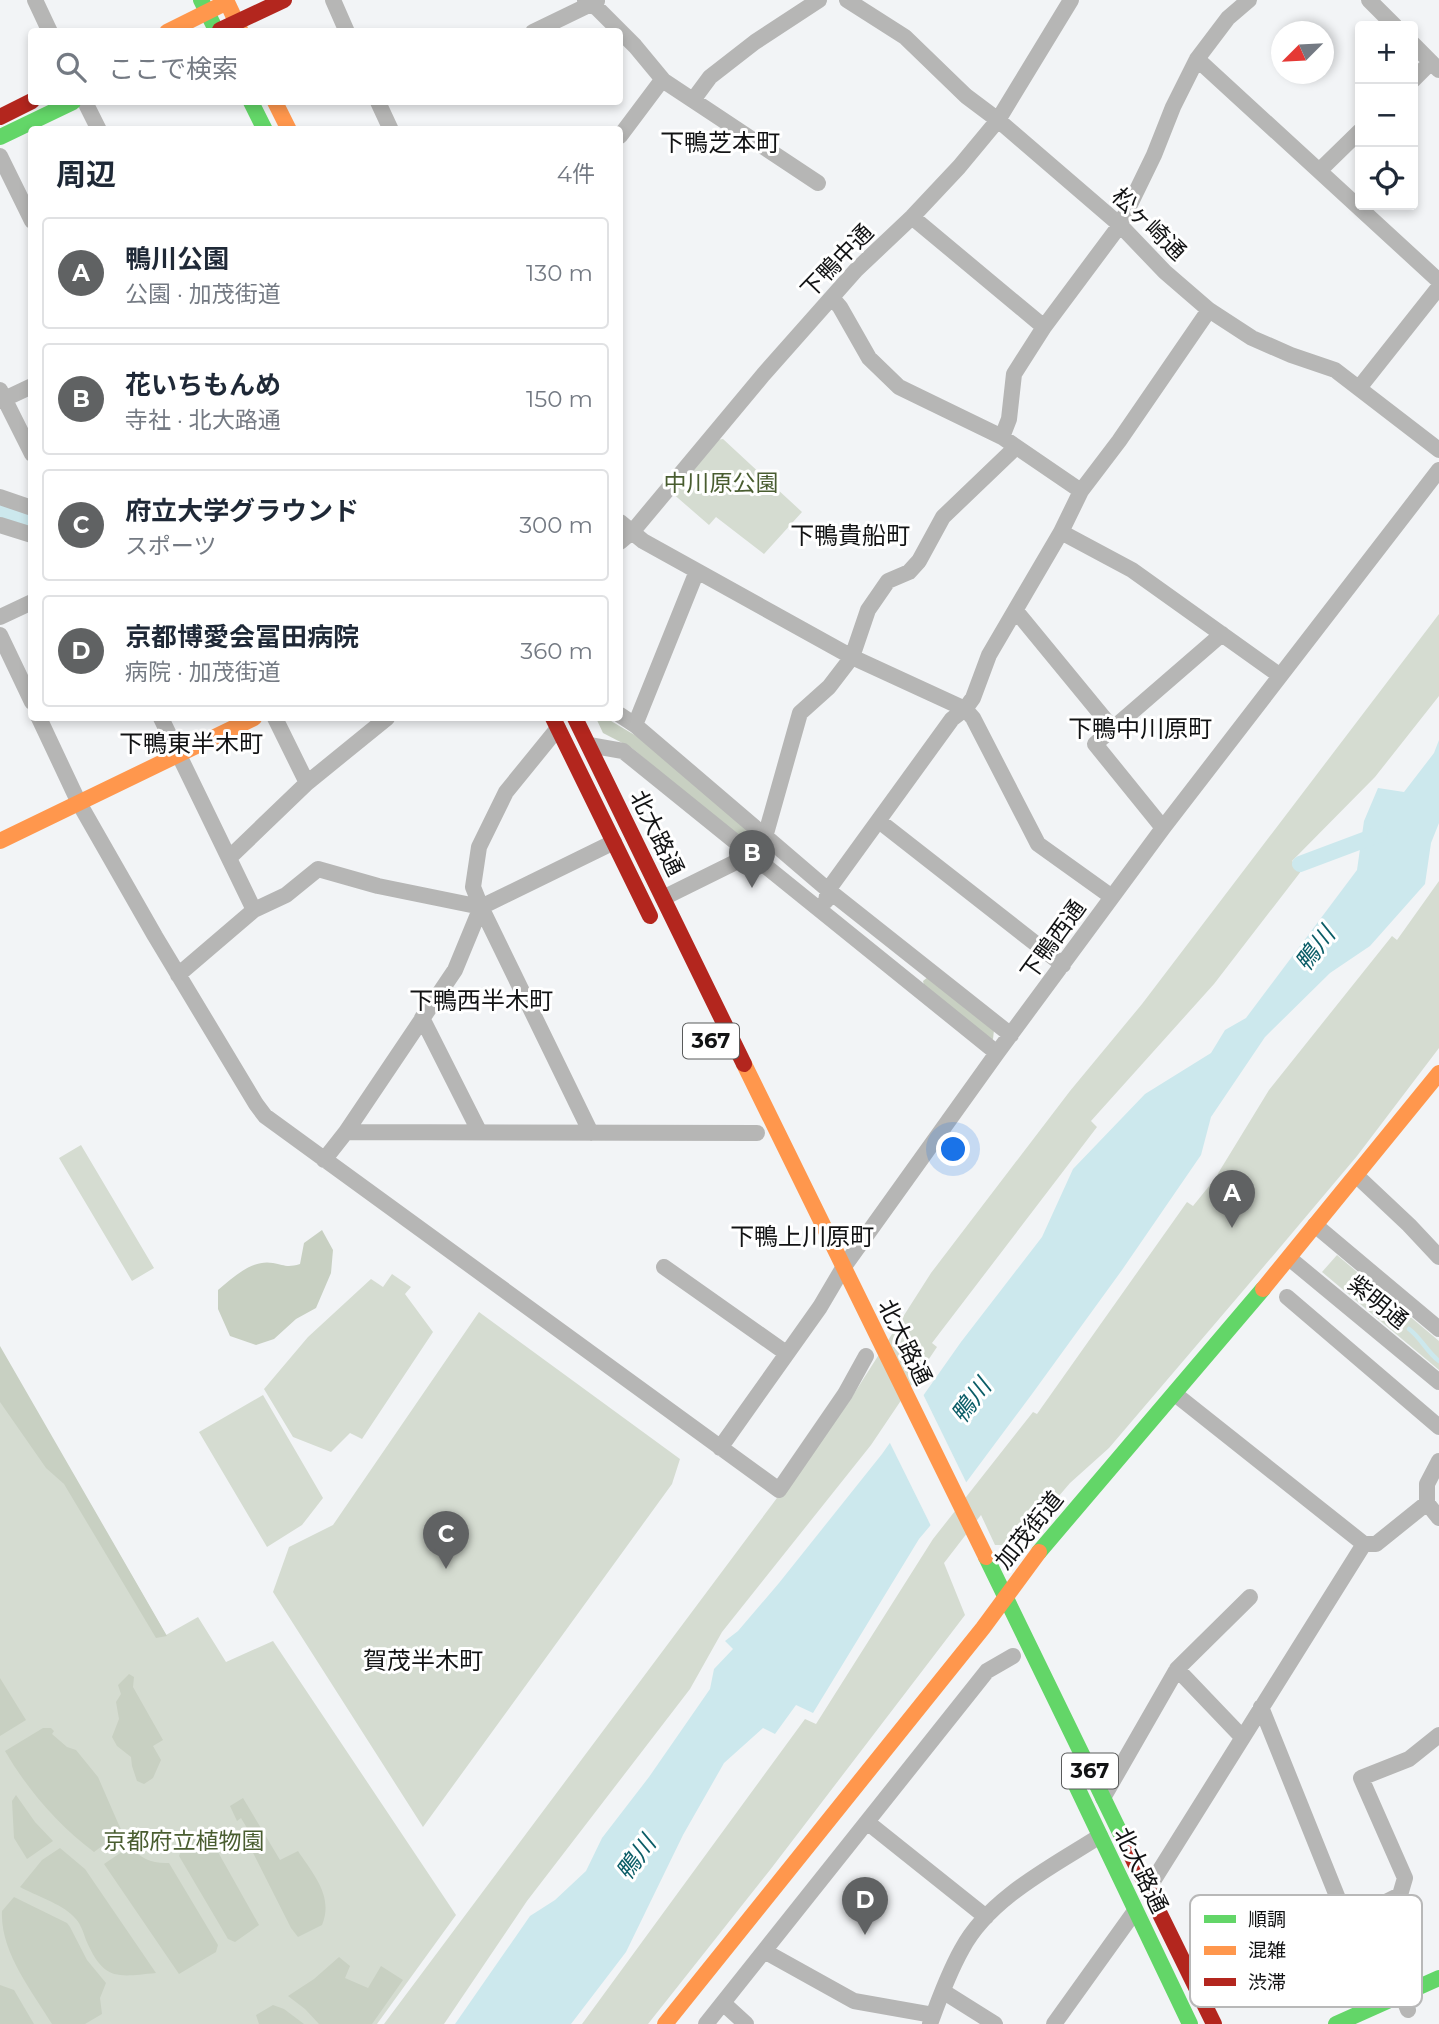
<!DOCTYPE html>
<html lang="ja">
<meta charset="utf-8">
<style>
:root{--surface:#fff;--page:#f2f2f3;--text:#1f2937;--muted:#747a83;--line:#e0e1e3;--accent:#606263}
body{margin:0;font-family:Montserrat,"Noto Sans JP",sans-serif;background:var(--page);color:var(--text)}
.controls{position:absolute;right:21px;top:21px;display:grid;overflow:hidden;border-radius:7px;box-shadow:0 4px 10px #0003}
.controls button{width:63px;height:63px;display:grid;place-items:center;padding:0;border:0;border-bottom:2px solid var(--line);background:var(--surface);color:var(--text);font:35px sans-serif}
.compass{position:absolute;left:1271px;top:21px;width:63px;height:63px;border-radius:50%;background:var(--surface);box-shadow:0 4px 10px #0003;rotate:246deg}
.you{position:absolute;left:954px;top:1150px;width:24px;height:24px;margin:-18px;border:5px solid #fff;border-radius:50%;background:#1a73e8;box-shadow:0 0 0 10px #1a73e833}
.badge{display:grid;place-items:center;width:46px;height:46px;border-radius:50%;background:var(--accent);color:#fff;font-size:23px;font-weight:700}
.pin{position:absolute;translate:-50% -58px;filter:drop-shadow(0 2px 4px #0008)}
.pin::after{content:'';position:absolute;top:37px;width:24px;height:21px;background:inherit;clip-path:polygon(0 0,100% 0,50% 100%)}
.list{margin:0;padding:0;list-style:none}
h2{display:flex;justify-content:space-between;align-items:center;height:91px;margin:0;padding:0 28px;font-size:30px}
h2 small{font-size:23px;font-weight:400;color:var(--muted)}
.list li{display:grid;grid-template-columns:46px 1fr auto;gap:21px;align-items:center;box-sizing:border-box;height:112px;margin:0 14px 14px;padding:0 14px;border:2px solid var(--line);border-radius:7px}
.list b{display:block;font-size:26px;white-space:nowrap}
.list p{margin:0;font-size:23px;white-space:nowrap;color:var(--muted)}
.list em{font-size:23px;font-style:normal;color:var(--muted)}
.icon{flex:none;width:38px;height:38px;fill:none;stroke:currentColor;stroke-width:2;stroke-linecap:round;stroke-linejoin:round}
.map{position:relative;flex:none;width:1439px;height:2024px;overflow:hidden}
.search{position:absolute;background:var(--surface);box-shadow:0 4px 10px #0003;left:28px;top:28px;width:595px;height:77px;display:flex;align-items:center;gap:18px;box-sizing:border-box;padding:0 24px;border-radius:7px;color:var(--muted);font-size:26px}
.panel{position:absolute;background:var(--surface);box-shadow:0 4px 10px #0003;left:28px;top:126px;width:595px;height:595px;border-radius:7px}
.map>svg:first-child{display:block}
.green{fill:#d5dcd1}
.forest{fill:#c8d0c2}
.water{fill:#cce8ed}
.pier{fill:#f2f4f6}
.lines{fill:none;stroke-linecap:round;stroke-linejoin:round}
.stream{stroke:#cce8ed;stroke-width:4.5}
.canal{stroke:#cce8ed;stroke-width:16}
.street{stroke:#b6b6b5;stroke-width:16}
.fast{stroke:#63d668;stroke-width:16}
.slow{stroke:#ff974d;stroke-width:16}
.jam{stroke:#b3261e;stroke-width:16}
.labels{text-anchor:middle;stroke-width:6;stroke-linejoin:round;paint-order:stroke}
.shield{fill:#fff;stroke:#595a5a;stroke-width:2}
.shield-label{font-size:21px;font-weight:bold;fill:#121314}
.street-label{font-size:23px;fill:#121314;stroke:#fff}
.park-label{font-size:23px;fill:#495d30;stroke:#fff}
.neighbourhood-label{font-size:24px;fill:#121314;stroke:#fff}
.water-label{font-size:24px;font-style:italic;fill:#0b5d67;stroke:#fff}
.key{fill:#fff;stroke:#b8b8b8;stroke-width:2}
.key-label{font-size:19px;fill:#121314}
</style>
<div class="map">
<svg width="1439" height="2024" viewBox="0 0 1439 2024">
<rect width="100%" height="100%" fill="#f2f4f6"/>
<path class="green" d="M723,439L802,512L764,554L716,517L709,525L671,492L716,440Z
M1439,614V696L1375,777L1292,861L1302,870L1214,984L1091,1121L1097,1127L932,1343L937,1347L871,1445L722,1632L690,1689L527,1901L444,2024H384L848,1403L931,1273L1070,1091L1142,1004Z
M1439,881V1048L1357,1156L1277,1251L1109,1448L1070,1483L1017,1545H995L981,1515L944,1563L965,1615L770,1870L648,2024H582L805,1719L816,1724L933,1539L1033,1412L1037,1414L1187,1202L1193,1206L1214,1180L1269,1090L1392,936L1397,940Z
M81,1145L154,1268L132,1281L59,1158Z
M1337,1255L1439,1341V1370L1322,1272Z
M392,1274L411,1287L405,1294L433,1332L362,1439L350,1433L331,1452L293,1437L264,1389L308,1337L371,1279L383,1287Z
M479,1312L680,1459L672,1484L423,1827L273,1592L289,1547L333,1525Z
M0,1348L166,1635L198,1617L226,1662L273,1641L456,1915L377,2024H0Z
M263,1395L323,1498L302,1525L267,1547L199,1432Z"/>
<path class="forest" d="M596,718H606L638,737L750,832V837L741,841L632,748L603,733Z
M928,977L994,1030L993,1039L990,1040L924,985L923,981Z
M322,1230L333,1250L331,1273L316,1308L296,1319L274,1339L256,1345L230,1336L218,1309V1290C233,1278 251,1259 273,1263C284,1265 287,1268 300,1264L304,1243Z
M0,1346L167,1636L156,1638L64,1484L46,1468L0,1402Z
M129,1674L134,1677L133,1687L163,1740L153,1746L161,1760L153,1778L144,1784L137,1781L132,1766L131,1757L117,1746L112,1737L119,1719L116,1702L121,1694L118,1685Z
M0,1678L26,1720L0,1736Z
M43,1728H51L54,1731L52,1734L67,1747L76,1750L98,1777L118,1823L121,1829L118,1834L94,1852C58,1825 27,1789 5,1751Z
M16,1795L35,1822L53,1841L27,1859L14,1838L12,1801Z
M243,1798L280,1860L298,1851C313,1874 334,1896 322,1925L298,1937L291,1928L242,1831L247,1828L241,1818L237,1821L230,1806Z
M199,1835L209,1836L259,1925L235,1942L228,1939L179,1856L185,1841Z
M129,1847C141,1858 152,1864 169,1863L218,1945L216,1952L179,1974L104,1864Z
M60,1848L85,1869L156,1973C116,1977 104,1981 86,1940C83,1931 80,1922 73,1916C62,1904 34,1895 20,1887L42,1860Z
M14,1897L67,1923L70,1927L87,1960L106,1983L100,1998L102,2014L85,2024H52C32,1991 0,1952 2,1911Z
M339,1957L350,1966L345,1978L368,1988L381,1966L403,1980L372,2024H319L305,2009L288,1996L314,1979Z
M0,1985L14,1990L34,2024H0Z
M273,2005L284,2009L304,2024H259L256,2015Z"/>
<path class="water" d="M1439,740V823L1431,843L1425,884L1370,946L1330,973L1265,1037L1211,1117L1201,1155L1122,1270L1032,1394L962,1488L919,1539L813,1713L796,1705L775,1734L763,1728L724,1763L683,1835L626,1952L571,2024H455L530,1916L555,1900L586,1871L602,1838L649,1777L710,1689L714,1669L733,1649L725,1641L738,1631L779,1583L882,1454L961,1342L1042,1237L1073,1169L1145,1094L1211,1053L1225,1030L1246,1018L1357,870L1364,821L1378,788L1404,792L1434,753Z"/>
<path class="pier" d="M922,1392L968,1486L932,1528L888,1439Z"/>
<g class="lines">
<path class="stream" d="M1409,1329C1421,1338 1427,1352 1439,1361"/>
<path class="canal" d="M0,509L32,521
M1300,864L1380,834"/>
<path class="street" d="M35,0L50,32
M333,0L347,32
M585,0L598,9L635,46L664,81L818,183
M847,0L905,37L966,96L998,120L1120,225L1165,272L1209,310L1252,338L1291,355L1335,370L1439,450
M1369,0L1395,26
M533,32L597,1
M1413,44L1439,70
M1197,59L1439,281
M1413,80L1431,62
M693,100L710,77L755,42L819,0
M85,102L99,130
M378,102L391,130
M620,136L662,80
M0,156L32,221
M1320,170L1360,131
M912,217L1044,327
M832,298L840,307L869,358L899,387L1002,437L1081,491
M1359,388L1439,287
M0,390L32,454
M0,401L32,386
M1002,437L1009,419L1014,374L1044,327L1120,225L1154,155L1173,107L1197,59L1228,18L1249,0
M0,497L32,508
M620,522L643,541L852,657L965,709L973,698L989,655L1061,532L1081,491L1119,441L1209,310
M0,525L32,535
M1061,532L1132,570L1279,675
M620,542L633,531L763,375L856,270L912,217L959,167L998,120L1071,0
M1016,611L1113,729
M0,617L32,602
M0,635L32,702
M620,715L635,725L828,890L1011,1035
M39,718L79,803L155,936L256,1104L265,1116L779,1490L845,1394L866,1356
M161,718L254,910L286,895L318,869L378,886L481,907L614,842
M275,718L307,783
M635,725L697,571
M558,728L506,792L479,847L473,887L481,907L591,1133
M589,745L623,751L997,1053
M879,821L1063,965
M1163,828L1095,744L1222,634
M229,858L307,783L387,718
M663,898L752,854L765,837L800,713L829,687L852,657L868,610L888,581L909,572L919,561L943,517L1016,447
M826,901L828,890L952,719L965,709L973,718L1038,844L1112,897
M178,975L254,910
M422,1018L479,1131
M346,1132L757,1133
M324,1160L346,1132L455,970L481,907
M1358,1177L1409,1225L1439,1257
M1315,1225L1439,1329
M1289,1258L1439,1382
M664,1267L786,1353
M1287,1297L1439,1427
M1175,1394L1364,1544H1376L1427,1503V1484L1439,1461
M720,1448L820,1307L843,1268L997,1053L1163,828L1439,470
M1427,1503L1439,1518
M1177,1669L1242,1737
M1261,1707L1343,1911
M1103,1798L1177,1669L1250,1597
M867,1822L986,1917
M1148,1889L1364,1544
M764,1951L854,2001L933,2015
M1186,1966L1353,1908L1370,1910
M944,1992L995,2024
M723,2003L746,2024
M1408,2010L1370,1910L1400,1895L1405,1878L1361,1778L1409,1759L1439,1735
M706,2024L987,1671L1013,1656
M930,2024C939,1999 949,1972 962,1949C989,1898 1053,1866 1100,1836
M1054,2024L1135,1911"/>
<path class="fast" d="M201,0L217,32
M251,102L265,130
M0,137L73,102
M1039,1552L1263,1289
M986,1557L1129,1851
M1073,1779L1190,2024
M1336,2024L1439,1978"/>
<path class="slow" d="M226,0L241,32
M167,32L225,3
M275,102L289,130
M0,841L254,718
M744,1064L986,1557
M1263,1289L1439,1073
M665,2024L983,1628L1039,1552"/>
<path class="jam" d="M220,30L284,0
M0,117L32,101
M553,718L650,916
M575,718L744,1064
M1129,1851L1214,2024"/>
</g>
<g class="labels">
<g class="shield">
<rect x="683" y="1023.5" width="56" height="35" rx="5"/>
<rect x="1062" y="1753.5" width="56" height="35" rx="5"/>
</g>
<g class="shield-label">
<text x="711" y="1048">367</text>
<text x="1090" y="1778">367</text>
</g>
<g class="street-label">
<text transform="translate(1149 224) rotate(44)" y="8">松ヶ崎通</text>
<text transform="translate(837 261) rotate(-46)" y="8">下鴨中通</text>
<text transform="translate(657 833) rotate(64)" y="8">北大路通</text>
<text transform="translate(1053 940) rotate(-54)" y="8">下鴨西通</text>
<text transform="translate(1378 1302) rotate(39)" y="8">紫明通</text>
<text transform="translate(905 1342) rotate(64)" y="8">北大路通</text>
<text transform="translate(1029 1530) rotate(-51)" y="8">加茂街道</text>
<text transform="translate(1141 1870) rotate(64)" y="8">北大路通</text>
</g>
<g class="park-label">
<text x="721" y="491">中川原公園</text>
<text x="184" y="1849">京都府立植物園</text>
</g>
<g class="neighbourhood-label">
<text x="720" y="151">下鴨芝本町</text>
<text x="850" y="544">下鴨貴船町</text>
<text x="1140" y="737">下鴨中川原町</text>
<text x="191" y="752">下鴨東半木町</text>
<text x="481" y="1009">下鴨西半木町</text>
<text x="802" y="1245">下鴨上川原町</text>
<text x="423" y="1669">賀茂半木町</text>
</g>
<g class="water-label">
<text transform="translate(1315 949) rotate(-53)" y="8">鴨川</text>
<text transform="translate(971 1401) rotate(-53)" y="8">鴨川</text>
<text transform="translate(636 1858) rotate(-54)" y="8">鴨川</text>
</g>
</g>
<rect x="1190" y="1895" width="232" height="112" rx="10" class="key"/>
<rect x="1204" y="1915" width="32" height="8" fill="#63d668"/>
<rect x="1204" y="1946" width="32" height="9" fill="#ff974d"/>
<rect x="1204" y="1978" width="32" height="8" fill="#b3261e"/>
<g class="key-label">
<text x="1248" y="1926">順調</text>
<text x="1248" y="1957">混雑</text>
<text x="1248" y="1989">渋滞</text>
</g>
</svg>
<div class="controls">
<button>+</button>
<button>−</button>
<button><svg class="icon" aria-label="locate" viewBox="0 0 24 24"><circle cx="12" cy="12" r="6"/><path d="M12 2v4M12 18v4M2 12h4M18 12h4"/></svg></button>
</div>
<svg class="compass" viewBox="-18 -18 36 36"><path d="M0-13l5 13h-10z" fill="#e53935"/><path d="M0 13l5-13h-10z" fill="#747a83"/></svg>
<div class="you"></div>
<div class="pin badge" style="left:1232px;top:1228px">A</div>
<div class="pin badge" style="left:752px;top:888px">B</div>
<div class="pin badge" style="left:446px;top:1569px">C</div>
<div class="pin badge" style="left:865px;top:1935px">D</div>
<div class="search"><svg class="icon" aria-label="search" viewBox="0 0 24 24"><circle cx="10" cy="10" r="6"/><path d="M15 15l6 6"/></svg>ここで検索</div>
<section class="panel">
<h2>周辺<small>4件</small></h2>
<ul class="list">
<li><span class="badge">A</span><div><b>鴨川公園</b><p>公園 · 加茂街道</p></div><em>130 m</em></li>
<li><span class="badge">B</span><div><b>花いちもんめ</b><p>寺社 · 北大路通</p></div><em>150 m</em></li>
<li><span class="badge">C</span><div><b>府立大学グラウンド</b><p>スポーツ</p></div><em>300 m</em></li>
<li><span class="badge">D</span><div><b>京都博愛会冨田病院</b><p>病院 · 加茂街道</p></div><em>360 m</em></li>
</ul>
</section>
</div>
